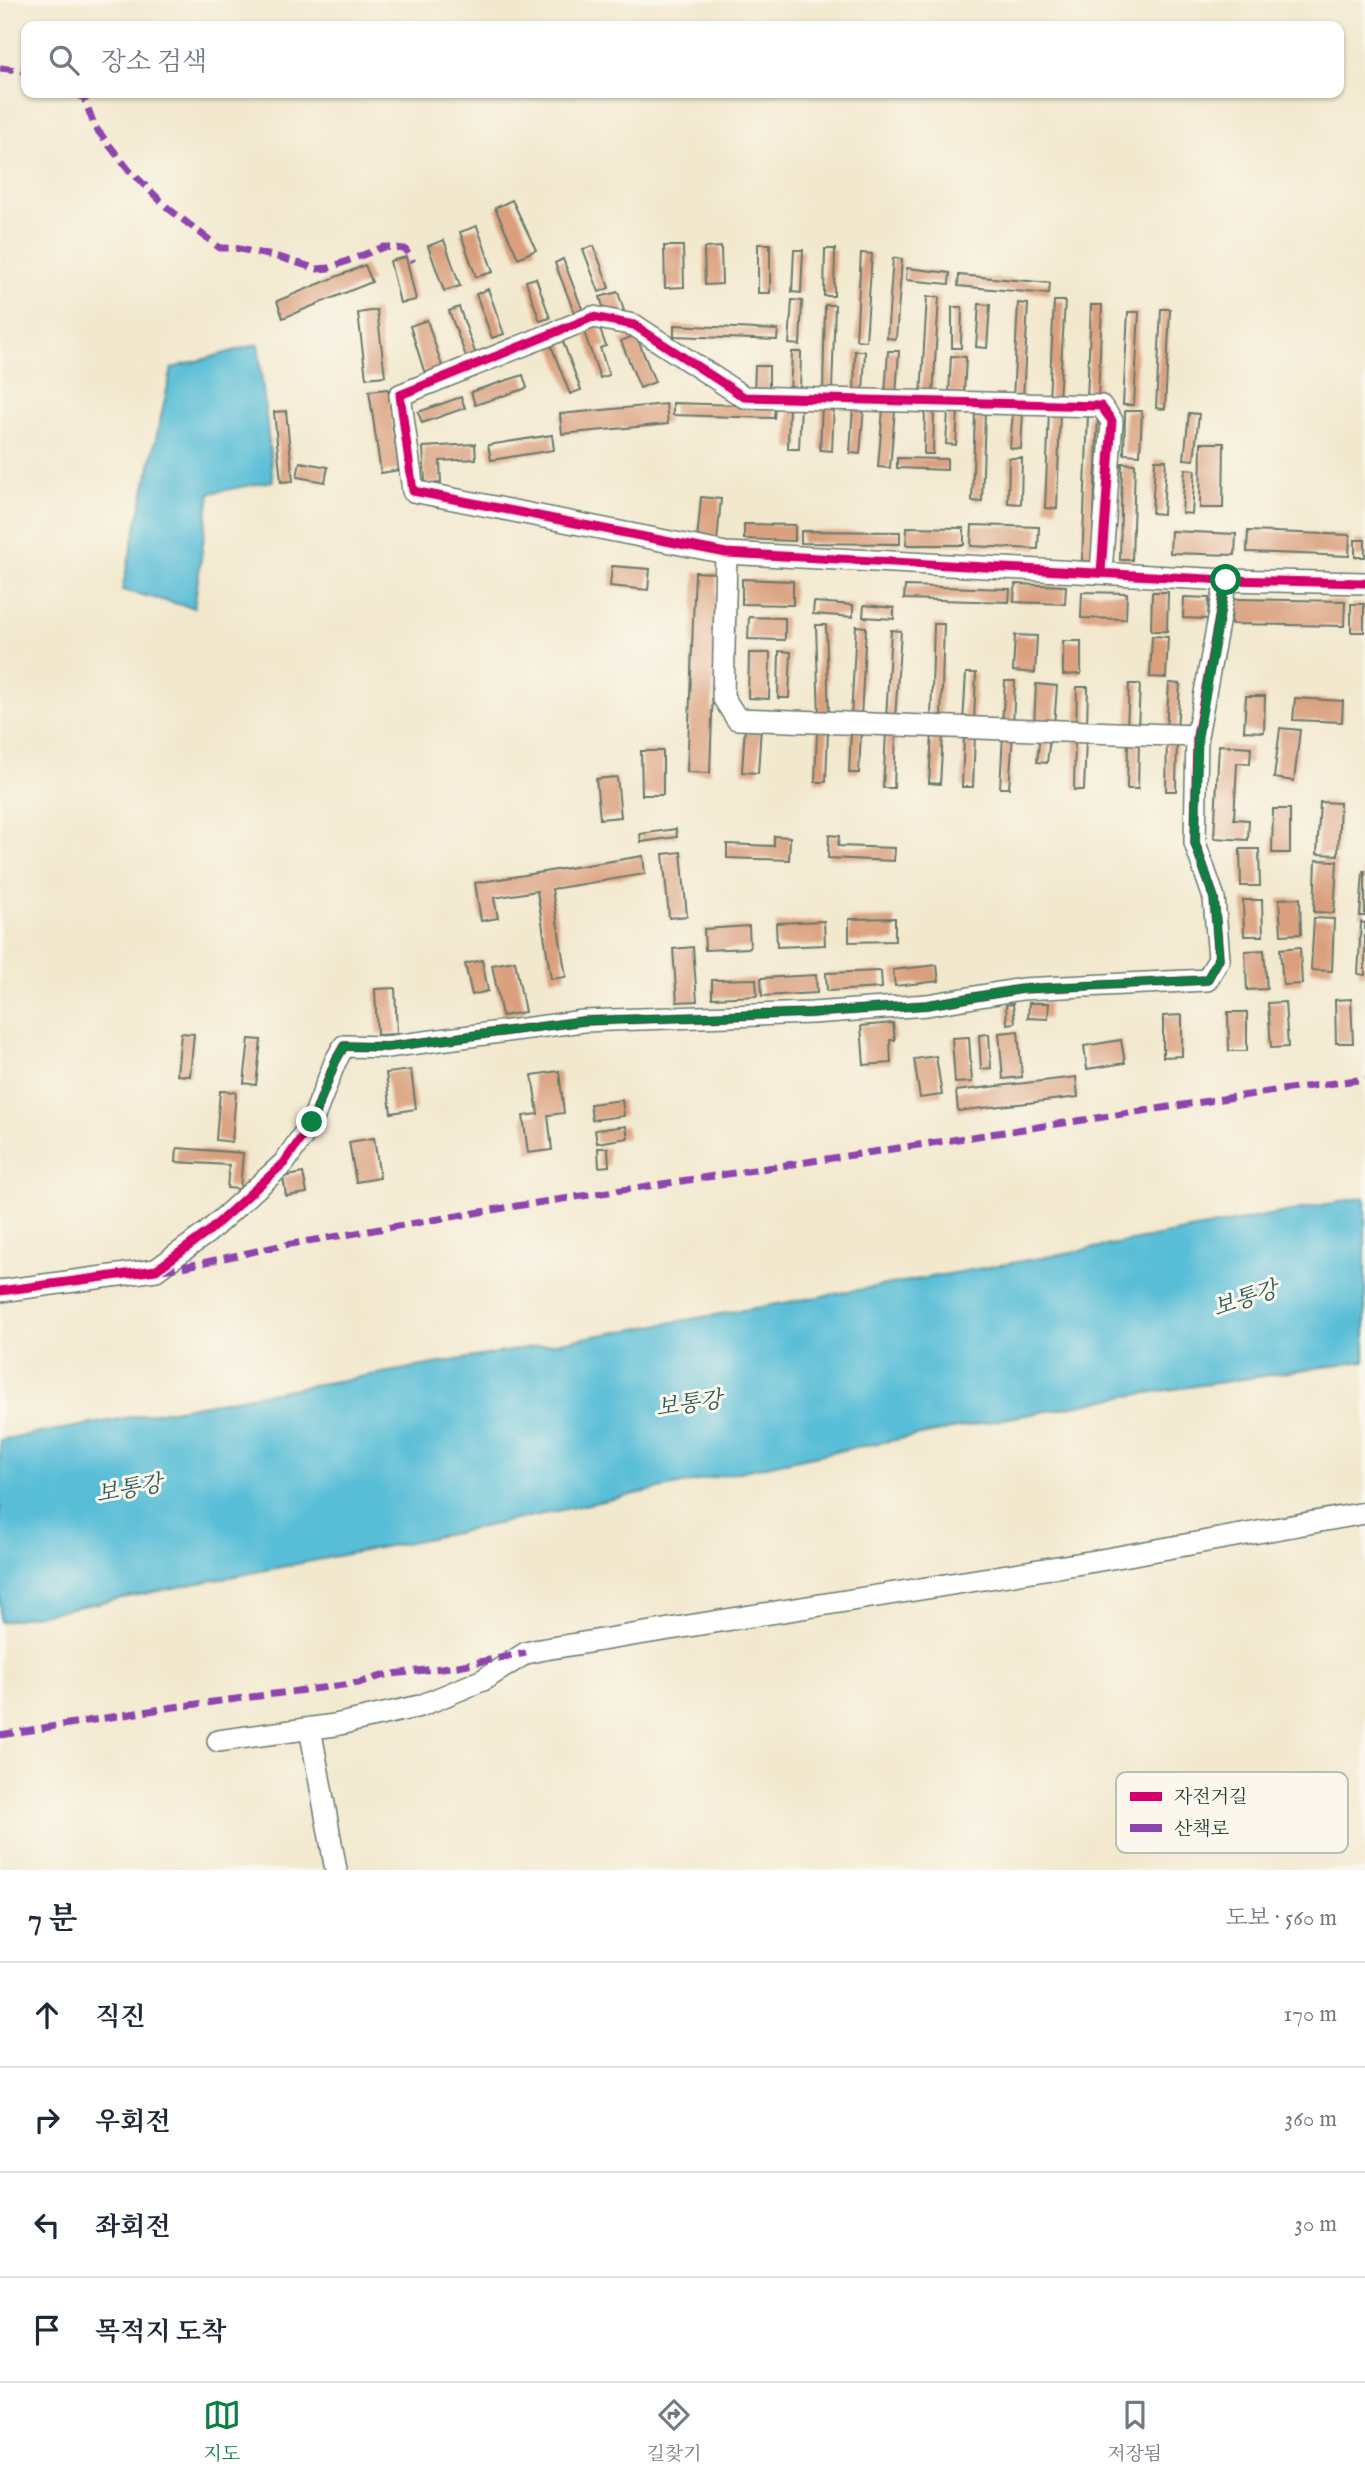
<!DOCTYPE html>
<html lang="ko">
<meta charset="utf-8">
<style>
:root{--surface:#fff;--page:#f6f6f7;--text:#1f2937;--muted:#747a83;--line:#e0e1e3;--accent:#0b8043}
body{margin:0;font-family:"IM FELL English","Noto Serif KR",serif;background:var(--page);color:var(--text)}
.stop{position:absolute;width:21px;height:21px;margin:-16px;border:5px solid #0b8043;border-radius:50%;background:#fff}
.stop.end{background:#0b8043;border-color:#fff;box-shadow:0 2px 7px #0008}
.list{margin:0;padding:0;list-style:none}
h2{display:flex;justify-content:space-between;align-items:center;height:91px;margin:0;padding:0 28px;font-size:30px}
h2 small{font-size:23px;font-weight:400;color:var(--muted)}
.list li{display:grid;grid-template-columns:46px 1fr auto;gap:21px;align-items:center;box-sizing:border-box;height:105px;padding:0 28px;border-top:2px solid var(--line)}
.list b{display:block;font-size:26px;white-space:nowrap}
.list em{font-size:23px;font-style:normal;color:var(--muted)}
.icon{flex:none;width:38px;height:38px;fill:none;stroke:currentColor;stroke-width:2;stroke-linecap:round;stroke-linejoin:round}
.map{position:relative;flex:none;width:1365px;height:1870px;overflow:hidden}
.search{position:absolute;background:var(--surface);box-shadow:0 2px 5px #0004;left:21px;right:21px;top:21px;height:77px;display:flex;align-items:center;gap:18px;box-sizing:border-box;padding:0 24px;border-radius:14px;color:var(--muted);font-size:26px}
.sheet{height:511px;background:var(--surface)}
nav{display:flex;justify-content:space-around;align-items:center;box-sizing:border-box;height:98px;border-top:2px solid var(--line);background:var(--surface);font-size:19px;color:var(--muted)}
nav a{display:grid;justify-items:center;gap:4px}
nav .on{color:var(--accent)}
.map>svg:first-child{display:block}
.water{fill:#59bdd7;stroke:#3c7d86;stroke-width:2}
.building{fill:#daa07e}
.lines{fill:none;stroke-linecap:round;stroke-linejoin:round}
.minor-casing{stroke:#69796a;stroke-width:24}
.minor{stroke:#fff;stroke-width:21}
.quiet{stroke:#8e44ad;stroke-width:7;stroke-dasharray:14 7;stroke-linecap:butt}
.cycleway-casing{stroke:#fbf7ec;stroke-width:13}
.cycleway{stroke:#d6006c;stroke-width:9}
.route{stroke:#0b8043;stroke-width:9}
.labels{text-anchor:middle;stroke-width:6;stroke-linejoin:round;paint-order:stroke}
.water-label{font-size:23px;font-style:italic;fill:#2e5d5d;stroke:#fbf7ec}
.key{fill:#fbf7ec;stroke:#b9bfb5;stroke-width:2}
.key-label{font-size:19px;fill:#1f3d34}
</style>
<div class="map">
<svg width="1365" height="1870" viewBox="0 0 1365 1870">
<rect width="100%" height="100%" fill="#fbf7ec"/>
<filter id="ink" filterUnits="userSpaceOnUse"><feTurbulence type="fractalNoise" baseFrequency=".0143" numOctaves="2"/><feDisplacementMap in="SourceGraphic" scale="14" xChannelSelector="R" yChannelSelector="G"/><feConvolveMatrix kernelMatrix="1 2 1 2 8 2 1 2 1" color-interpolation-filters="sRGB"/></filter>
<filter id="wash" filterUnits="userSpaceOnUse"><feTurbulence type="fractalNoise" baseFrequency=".00686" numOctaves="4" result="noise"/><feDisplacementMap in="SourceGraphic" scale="28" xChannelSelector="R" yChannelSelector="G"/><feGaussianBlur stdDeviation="1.57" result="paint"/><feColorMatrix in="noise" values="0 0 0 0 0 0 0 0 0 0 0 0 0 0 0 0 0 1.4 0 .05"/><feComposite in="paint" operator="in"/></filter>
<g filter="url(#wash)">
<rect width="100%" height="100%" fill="#f2e8ce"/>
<path class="water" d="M258,344L273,481L210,493L194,608L122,590L172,368Z
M1365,1197V1361L1120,1397L832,1452L445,1535L0,1622V1440L1057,1255Z"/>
<g id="blocks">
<path class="building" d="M512,200L536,250L518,258L495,208Z
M477,226L493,272L476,277L460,232Z
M444,240L460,286L444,291L428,246Z
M758,244H770V293H758Z
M594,246L609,288L599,292L583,249Z
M664,246H683L684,287L665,288Z
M721,247L722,284L705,285L704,248Z
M825,249H835L834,296H824Z
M794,250H803L801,293L792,292Z
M861,253L872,254L866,341L856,340Z
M406,257L416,300L400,303L390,261Z
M893,258L902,259L896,339L887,338Z
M563,259L584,314L576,317L555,263Z
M365,265L372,282L283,318L277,301Z
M907,268L950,273L949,284L906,280Z
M959,275L1050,283L1049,294L958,286Z
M536,278L550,318L540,321L526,281Z
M488,289L504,334L492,338L476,294Z
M618,292L624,311L606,316L600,297Z
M927,297H939L933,396H921Z
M792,300L802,301L800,345L789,344Z
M1054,301H1065L1059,400H1049Z
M1018,303L1028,304L1023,400L1013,399Z
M979,304L990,305L987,348L976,347Z
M825,305H835L832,391H823Z
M1091,305H1102L1098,399H1087Z
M459,307L476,355L467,359L449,311Z
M952,307H962L961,348H952Z
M1161,309H1170L1165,409L1156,408Z
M377,310L385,376L366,378L358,313Z
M1128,312H1139L1134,405H1123Z
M427,320L443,369L425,374L410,326Z
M598,324L606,346L600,348L609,375L600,378L583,329Z
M674,325L778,330L777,340L674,336Z
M636,335L655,382L640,388L621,341Z
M562,339L581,390L570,394L550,343Z
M855,351H865L863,395L854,394Z
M888,351H899L896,396L885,395Z
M792,352H801L800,393L790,392Z
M951,356L966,357L964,394L949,393Z
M755,366H769V392H754Z
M523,375L527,388L475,405L471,392Z
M388,389L399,470L381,473L369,391Z
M461,397L465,408L422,423L418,412Z
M673,403L775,406L774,418L673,415Z
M666,404L668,424L562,434L560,414Z
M789,404H801L799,449H788Z
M822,404H834L832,451L820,450Z
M853,406L864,407L860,454L850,453Z
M925,408H934L933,454H924Z
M883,409L895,410L890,468L878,467Z
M286,411L293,481L281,482L274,412Z
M948,411H958L956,445L946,444Z
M1013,411H1023L1021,449L1010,448Z
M1049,411H1060L1057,509L1045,508Z
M1125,411H1142L1140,455L1124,454Z
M975,413H985L982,502L972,501Z
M1189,413L1199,414L1194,460L1184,459Z
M1088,415H1098L1092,562L1082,561Z
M552,435L554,450L491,460L488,445Z
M1201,443H1224L1223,508H1200Z
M475,444L476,459L440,461L441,483L425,484L423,447Z
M897,458L947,459V470L897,468Z
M1009,458H1022L1021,504L1008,503Z
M1155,460H1166L1163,514L1152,513Z
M300,462L328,467L325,482L297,477Z
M1122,463L1135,464L1132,560H1120Z
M1185,469L1195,470L1192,514L1182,513Z
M701,497L721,499L717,542L697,541Z
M744,524L795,525V541L744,539Z
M972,525L1039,527L1038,549L971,546Z
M907,527L964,528V545H906Z
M801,531L900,532V544L801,543Z
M1171,531L1236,534L1235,555L1170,553Z
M1248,531L1350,535L1349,556L1247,552Z
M1355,540H1365V557H1355Z
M612,566L650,569L648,590L610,586Z
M695,572L717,573L710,773L687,772Z
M742,579L793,581V605L742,604Z
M1015,584L1066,586L1065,604L1014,602Z
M905,586L1010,589L1009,602L904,599Z
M1082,592L1127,593L1126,619L1081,618Z
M1152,592H1168L1167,631H1151Z
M1184,597L1209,598L1208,619L1183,618Z
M1232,599L1345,601L1344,626L1231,624Z
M814,602L853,605V617L813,614Z
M1351,604H1364V632H1351Z
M864,605L894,608V619L863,617Z
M749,617L785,618V640L748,639Z
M934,624H944L941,720H931Z
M816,625H826L829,718H819Z
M856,626L866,627L861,718H851Z
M891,630L901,631L895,719H886Z
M1015,635L1037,636L1035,673L1013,671Z
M1152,636L1168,637L1166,678L1150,677Z
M1063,641H1081V674L1063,675Z
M779,651L791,652L789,698H778Z
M749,653H770L769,699L748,698Z
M966,673H976L974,723H963Z
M1005,681H1015L1013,725H1002Z
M1169,683L1180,684L1177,731L1166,730Z
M1036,684L1057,686L1054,726L1034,725Z
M1129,684H1140L1138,729L1127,728Z
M1077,687H1088L1087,728H1076Z
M1246,696H1265L1264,732L1244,731Z
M1295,698L1343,701L1342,722L1293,720Z
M745,726L761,727L758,773L742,772Z
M1280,728L1300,730L1294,781L1274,778Z
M817,730L828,731L826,782H815Z
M851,731H861L859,773H849Z
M886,733H896L894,788H883Z
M932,733L943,734L940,784L929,783Z
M1003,734L1013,735L1009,788H1000Z
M964,735H975L973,787H962Z
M1040,735L1050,736L1047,763L1037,762Z
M1075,738L1086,739L1084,790H1074Z
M1167,739L1177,740L1176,791H1166Z
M1128,740H1139L1138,789H1127Z
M1219,745L1251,747L1250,764L1237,763L1234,819L1249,820L1248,840L1214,838Z
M641,751H663V795H642Z
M617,777L621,817L600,819L596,779Z
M1320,802L1340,803L1338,855L1317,854Z
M1273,809H1290V853H1272Z
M676,829L677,837L641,842L640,834Z
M829,835L839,836L838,846L895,848L894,861L828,858Z
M774,836L790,837L789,860L727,858V844L774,846Z
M1240,849H1259L1260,886H1241Z
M681,852L687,916L669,918L663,854Z
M643,856L645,874L552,889L566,977L551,979L537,891L494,898L498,918L481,921L475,883Z
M1316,860L1337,861L1334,913L1314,912Z
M1363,871H1365V916H1360Z
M1300,898L1301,934L1281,935L1279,899Z
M1243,900H1262L1263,936H1244Z
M895,918V941L849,942V919Z
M1314,918L1334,919L1332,971L1311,970Z
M824,921L825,945L777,947L776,923Z
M1361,922L1365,923V975L1358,974Z
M749,926L750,948L705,950L704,929Z
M693,947L697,1001L677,1002L673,949Z
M1300,947L1302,984L1283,985L1280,949Z
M1264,950L1267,989L1247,990L1245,951Z
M482,960L488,991L472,995L465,964Z
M515,961L525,1012L502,1016L492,965Z
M937,965L939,981L895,986L893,970Z
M881,971L882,988L827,991L826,973Z
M816,975L817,993L762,996L761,978Z
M756,979L757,996L712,998V980Z
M395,988L397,1034L377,1035L375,989Z
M1351,999L1353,1043H1336L1335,1000Z
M1285,1002L1288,1047L1271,1048L1268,1003Z
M1029,1003H1049L1048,1019L1028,1018Z
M1013,1004L1015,1023L1007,1024L1006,1005Z
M1228,1012H1247V1051H1229Z
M1182,1015V1056L1163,1057V1016Z
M893,1023L895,1040H890L891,1063L864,1065L861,1026Z
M1018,1031L1022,1077L1003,1079L999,1033Z
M181,1033L194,1034L190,1076L177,1075Z
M989,1034L991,1068L981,1069L979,1035Z
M969,1037L972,1082L955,1083L952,1038Z
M249,1039L261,1040L256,1085L244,1083Z
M1121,1040L1125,1063L1087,1069L1084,1046Z
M936,1056L942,1095L920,1098L914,1059Z
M411,1070L416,1109L391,1113L386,1073Z
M559,1071L564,1113L548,1115L552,1150L528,1153L523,1116L538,1114L532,1075Z
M1076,1077L1078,1097L958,1111L956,1091Z
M220,1091L236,1092L232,1142L216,1140Z
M622,1100L624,1116L592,1120L590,1104Z
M626,1126L628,1138L597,1143L595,1130Z
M374,1138L380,1178L356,1182L349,1142Z
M177,1148L243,1153L240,1189L227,1188L229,1165L176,1162Z
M598,1148H608L609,1166L599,1167Z
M303,1173L307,1193L286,1196L283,1177Z"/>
</g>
</g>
<g filter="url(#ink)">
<use href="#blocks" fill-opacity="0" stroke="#69796a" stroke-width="2"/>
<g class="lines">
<defs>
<path id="minor" d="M726,553L723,697L737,719L1197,736
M1101,573L1112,421L1101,406L744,397L634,325L593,317L400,395L413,491L726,553L1226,580L1365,583
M0,1291L156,1270L208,1232L284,1163L312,1122L335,1062L344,1046L387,1047L583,1021L812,1013L927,1005L1022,989L1207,980L1219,959L1214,898L1195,843L1197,736L1226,580
M310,1728L336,1870
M218,1741L335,1725L420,1706L483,1680L526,1653L539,1650L1095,1561L1365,1513"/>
</defs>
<use href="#minor" class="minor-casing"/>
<use href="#minor" class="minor"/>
<path class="quiet" d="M0,68L26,71
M76,93L84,98L95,127L128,169L169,209L220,248H235L282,258L317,269L329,268L384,247L405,249L413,262
M162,1270L188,1266L279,1246L510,1207L1281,1090L1365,1079
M0,1735L174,1707L359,1683L385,1675L458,1666L526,1653"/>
<defs>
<path id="cycleway" d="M1101,573L1112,421L1101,406L744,397L634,325L593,317L400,395L413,491L726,553L1226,580L1365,583
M0,1291L156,1270L208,1232L284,1163L312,1122L335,1062L344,1046L387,1047L583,1021L812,1013L927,1005L1022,989L1207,980L1219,959L1214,898L1195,843L1197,736L1226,580"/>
</defs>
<use href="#cycleway" class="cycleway-casing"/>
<use href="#cycleway" class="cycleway"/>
</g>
</g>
<g class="lines" filter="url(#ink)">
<path class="route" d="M312,1122L335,1062L344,1046L387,1047L583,1021L811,1013L927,1005L1022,989L1207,980L1219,958L1214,898L1195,843L1198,736L1226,580"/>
</g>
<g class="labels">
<g class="water-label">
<text transform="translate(1245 1298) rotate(-18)" y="8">보통강</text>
<text transform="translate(689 1403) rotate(-8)" y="8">보통강</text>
<text transform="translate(129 1488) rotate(-10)" y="8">보통강</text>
</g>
</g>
<rect x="1116" y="1772" width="232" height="81" rx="10" class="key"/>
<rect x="1130" y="1792" width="32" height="9" fill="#d6006c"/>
<rect x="1130" y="1824" width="32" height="8" fill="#8e44ad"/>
<g class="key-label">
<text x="1174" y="1803">자전거길</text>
<text x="1174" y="1835">산책로</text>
</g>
</svg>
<div class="stop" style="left:1226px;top:580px"></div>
<div class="stop end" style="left:312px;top:1122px"></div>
<div class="search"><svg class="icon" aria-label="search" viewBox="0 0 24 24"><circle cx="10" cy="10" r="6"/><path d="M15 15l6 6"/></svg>장소 검색</div>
</div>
<section class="sheet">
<h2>7 분<small>도보 · 560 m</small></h2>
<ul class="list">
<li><svg class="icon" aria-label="ahead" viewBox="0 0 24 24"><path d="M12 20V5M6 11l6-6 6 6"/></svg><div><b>직진</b></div><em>170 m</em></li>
<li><svg class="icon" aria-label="right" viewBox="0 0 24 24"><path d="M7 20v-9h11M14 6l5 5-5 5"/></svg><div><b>우회전</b></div><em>360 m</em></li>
<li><svg class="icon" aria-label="left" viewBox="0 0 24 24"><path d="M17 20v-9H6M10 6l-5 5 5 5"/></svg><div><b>좌회전</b></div><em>30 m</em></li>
<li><svg class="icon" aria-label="arrive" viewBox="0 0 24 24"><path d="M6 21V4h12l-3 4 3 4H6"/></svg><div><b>목적지 도착</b></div></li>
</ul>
</section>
<nav>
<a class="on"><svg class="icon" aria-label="map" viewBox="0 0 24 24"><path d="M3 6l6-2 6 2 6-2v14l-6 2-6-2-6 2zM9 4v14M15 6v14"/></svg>지도</a>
<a><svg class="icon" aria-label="directions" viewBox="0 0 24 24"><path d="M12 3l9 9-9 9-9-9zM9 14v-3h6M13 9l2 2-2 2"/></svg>길찾기</a>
<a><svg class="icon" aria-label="saved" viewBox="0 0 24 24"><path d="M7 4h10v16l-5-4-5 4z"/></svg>저장됨</a>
</nav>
